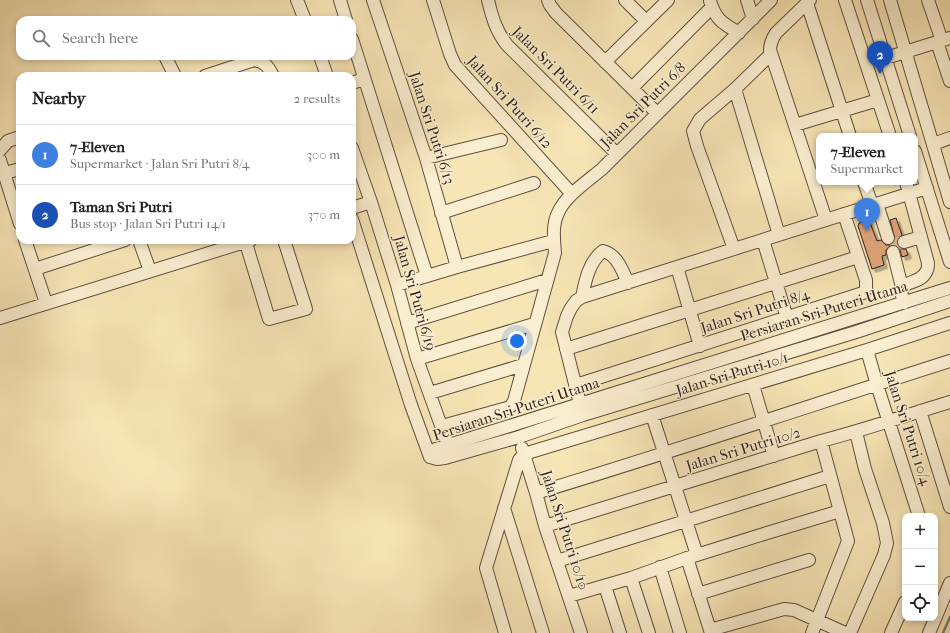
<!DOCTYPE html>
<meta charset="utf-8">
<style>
:root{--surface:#fff;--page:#f2f2f2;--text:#202124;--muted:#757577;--line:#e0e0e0;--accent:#1a73e8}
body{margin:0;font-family:"IM FELL French Canon",serif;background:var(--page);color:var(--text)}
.controls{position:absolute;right:12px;bottom:12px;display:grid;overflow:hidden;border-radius:8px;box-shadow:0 2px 6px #0003}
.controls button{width:36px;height:36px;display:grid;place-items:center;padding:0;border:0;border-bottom:1px solid var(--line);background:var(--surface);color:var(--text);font:20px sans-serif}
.you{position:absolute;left:517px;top:341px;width:14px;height:14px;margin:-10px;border:3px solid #fff;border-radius:50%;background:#1a73e8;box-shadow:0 0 0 6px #1a73e833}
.badge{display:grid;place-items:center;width:26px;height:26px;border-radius:50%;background:var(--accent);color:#fff;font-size:13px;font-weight:700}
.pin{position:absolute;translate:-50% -33px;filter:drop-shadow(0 1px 2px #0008)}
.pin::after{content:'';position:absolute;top:21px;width:14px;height:12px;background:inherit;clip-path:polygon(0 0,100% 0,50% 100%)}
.popup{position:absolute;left:816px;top:133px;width:102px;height:52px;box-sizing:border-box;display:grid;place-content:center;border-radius:8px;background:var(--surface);filter:drop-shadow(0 1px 3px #0005);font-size:13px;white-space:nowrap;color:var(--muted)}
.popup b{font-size:15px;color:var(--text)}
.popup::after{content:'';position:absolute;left:50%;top:100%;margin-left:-8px;border:8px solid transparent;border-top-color:var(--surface)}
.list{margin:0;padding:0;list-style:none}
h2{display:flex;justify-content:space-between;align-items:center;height:52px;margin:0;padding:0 16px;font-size:17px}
h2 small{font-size:13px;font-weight:400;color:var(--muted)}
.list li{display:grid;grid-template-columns:26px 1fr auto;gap:12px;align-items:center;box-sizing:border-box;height:60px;padding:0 16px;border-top:1px solid var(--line)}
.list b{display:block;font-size:15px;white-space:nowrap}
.list p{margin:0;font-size:13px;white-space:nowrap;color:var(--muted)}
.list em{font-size:13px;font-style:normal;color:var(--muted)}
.icon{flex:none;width:22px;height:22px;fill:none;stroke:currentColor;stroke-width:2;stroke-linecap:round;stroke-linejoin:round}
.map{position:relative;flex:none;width:950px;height:633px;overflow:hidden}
.search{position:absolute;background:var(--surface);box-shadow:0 2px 6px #0003;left:16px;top:16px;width:340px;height:44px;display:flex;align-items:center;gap:10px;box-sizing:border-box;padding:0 14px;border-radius:12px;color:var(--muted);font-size:15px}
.panel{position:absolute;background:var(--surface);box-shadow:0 2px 6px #0003;left:16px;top:72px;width:340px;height:172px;border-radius:12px}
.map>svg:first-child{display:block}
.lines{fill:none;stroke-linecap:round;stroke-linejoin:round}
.stream{stroke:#737d79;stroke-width:2.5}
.building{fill:#dea479;stroke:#2d1f19;filter:url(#shadow)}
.minor-tunnel{stroke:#cfbd97;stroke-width:12;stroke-dasharray:12 6;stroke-linecap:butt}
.minor-casing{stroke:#605040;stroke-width:14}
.minor{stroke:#faeed0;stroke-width:12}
.labels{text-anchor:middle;stroke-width:3;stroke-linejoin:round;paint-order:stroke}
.street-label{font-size:15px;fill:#2d1f19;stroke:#faeed0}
</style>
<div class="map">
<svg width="950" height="633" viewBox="0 0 950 633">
<defs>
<filter id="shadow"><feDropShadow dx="3.5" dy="3.5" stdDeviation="0" flood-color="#0004"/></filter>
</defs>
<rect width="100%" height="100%" fill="#f7e5b6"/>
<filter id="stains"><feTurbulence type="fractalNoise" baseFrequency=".005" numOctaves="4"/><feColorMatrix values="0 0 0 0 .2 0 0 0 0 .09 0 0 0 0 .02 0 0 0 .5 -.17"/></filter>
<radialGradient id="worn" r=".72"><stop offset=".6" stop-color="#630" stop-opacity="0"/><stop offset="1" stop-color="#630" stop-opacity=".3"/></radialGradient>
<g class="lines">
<path class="stream" d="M943,633L950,617"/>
</g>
<path class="building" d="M896,218L902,235L897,240L898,247L895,245H891L895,239L890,220Z
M869,220L877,241L881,240L886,245H891L886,250V255L882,256L884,265L872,269L858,226L859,223Z
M899,247L902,249H906L908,255L902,257Z"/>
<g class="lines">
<path class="minor-tunnel" d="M890,245L904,242"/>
<defs>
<path id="minor" d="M297,0L305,20
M340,0L346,20
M373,0L426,158L457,267
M433,0L450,54L455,65L572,194
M488,0C492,17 496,31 507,45L617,154
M548,0L550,5L556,13L657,113
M625,0L646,21
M747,0L753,19
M810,0L776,33C772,39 770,43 770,50L826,220
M845,0L890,136
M867,0L910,136
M890,0L950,202
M928,0L942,41
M710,1C716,20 722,23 739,33
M807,3L850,136
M352,39L427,276
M937,42L950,81
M165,56L175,76
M320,56L327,76
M886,58L950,38
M605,62L668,0
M205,76L254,60C265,62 268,66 273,76
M352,83L364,79
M632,88L712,7
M735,89L779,235
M795,125L878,100
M933,144L950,138
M352,148L371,202L397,285L417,359L448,445
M0,150L8,141L20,137
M915,151L950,262
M426,158L501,140
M0,160L20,224
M5,173L20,169
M864,182L872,205
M877,204L888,238
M352,208L371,202
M441,213L534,183
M352,219L411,405L430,457
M25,240L46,303
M139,240L150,271
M245,240L269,319L306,309L284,240
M763,240L787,318
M904,242L921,237
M734,249L697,146L693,131L700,119L735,89L771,54
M893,252L902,287
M677,267L700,346
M35,269L125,240
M397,285L457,267L553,241
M582,297C585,282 589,261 603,251C617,254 623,272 628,283
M904,303C894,276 918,288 926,272C928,270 928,266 928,263L906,182
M0,318L251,240
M407,323L547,280
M566,349L858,257
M867,350L877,385L919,516
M417,359L534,324
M576,385L863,293L866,289V280L844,214
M753,385L774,456
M430,393L523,365
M920,411L950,507
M582,412L562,332L567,316L571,308L576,301L582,297L927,188
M652,415L697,555
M442,426L507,408L511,406L514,401L555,253C554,240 552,225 558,213C565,196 588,181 602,169L771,0
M522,448L536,493L545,526L581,633
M430,457L433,451L436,449L950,288
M430,457L437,459L445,458L519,437L583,415L856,332L950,301
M536,493C675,451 812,405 950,361
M504,508L543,633
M545,526L821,441C864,430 907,415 950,402
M687,558L711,633
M557,561L830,476
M660,567L680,633
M631,578L649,633
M605,586L620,633
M698,594L809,560
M569,596L631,578L687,558L767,533L840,511
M710,630L784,609L794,610L845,633
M505,633L486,568L519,460L524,454L867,350L950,323
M812,633L848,541L821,441
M850,633L884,555L887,543L883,523L865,469L856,432
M891,633L905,602
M929,633L950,583"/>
</defs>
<use href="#minor" class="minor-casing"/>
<use href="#minor" class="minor"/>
</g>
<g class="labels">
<g class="street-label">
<text transform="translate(556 70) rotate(45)" y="5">Jalan Sri Putri 6/11</text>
<text transform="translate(510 102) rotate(48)" y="5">Jalan Sri Putri 6/12</text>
<text transform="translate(643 105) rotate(-45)" y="5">Jalan Sri Putri 6/8</text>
<text transform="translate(432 128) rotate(72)" y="5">Jalan Sri Putri 6/13</text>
<text transform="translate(415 293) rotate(74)" y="5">Jalan Sri Putri 6/19</text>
<text transform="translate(755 311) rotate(-18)" y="5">Jalan Sri Putri 8/4</text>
<text transform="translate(824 311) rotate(-17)" y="5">Persiaran Sri Puteri Utama</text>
<text transform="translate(732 374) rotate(-17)" y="5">Jalan Sri Putri 10/1</text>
<text transform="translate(516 409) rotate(-18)" y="5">Persiaran Sri Puteri Utama</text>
<text transform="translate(908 428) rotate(72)" y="5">Jalan Sri Putri 10/4</text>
<text transform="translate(743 449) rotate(-17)" y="5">Jalan Sri Putri 10/2</text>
<text transform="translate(565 530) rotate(72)" y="5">Jalan Sri Putri 10/10</text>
</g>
</g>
<rect width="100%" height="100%" filter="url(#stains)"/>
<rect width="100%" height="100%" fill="url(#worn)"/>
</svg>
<div class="controls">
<button>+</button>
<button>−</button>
<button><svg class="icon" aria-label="locate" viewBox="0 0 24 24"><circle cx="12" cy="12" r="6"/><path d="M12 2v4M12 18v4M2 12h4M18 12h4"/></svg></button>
</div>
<div class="you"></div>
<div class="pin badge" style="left:867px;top:231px;background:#3f7fe0">1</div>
<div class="popup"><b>7-Eleven</b>Supermarket</div>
<div class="pin badge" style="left:880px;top:74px;background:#1a4fb4">2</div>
<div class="search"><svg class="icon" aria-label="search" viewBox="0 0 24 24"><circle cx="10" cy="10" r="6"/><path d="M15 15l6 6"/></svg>Search here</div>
<section class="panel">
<h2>Nearby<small>2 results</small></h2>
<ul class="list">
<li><span class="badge" style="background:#3f7fe0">1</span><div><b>7-Eleven</b><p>Supermarket · Jalan Sri Putri 8/4</p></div><em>300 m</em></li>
<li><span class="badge" style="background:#1a4fb4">2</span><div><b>Taman Sri Putri</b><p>Bus stop · Jalan Sri Putri 14/1</p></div><em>370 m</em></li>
</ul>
</section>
</div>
